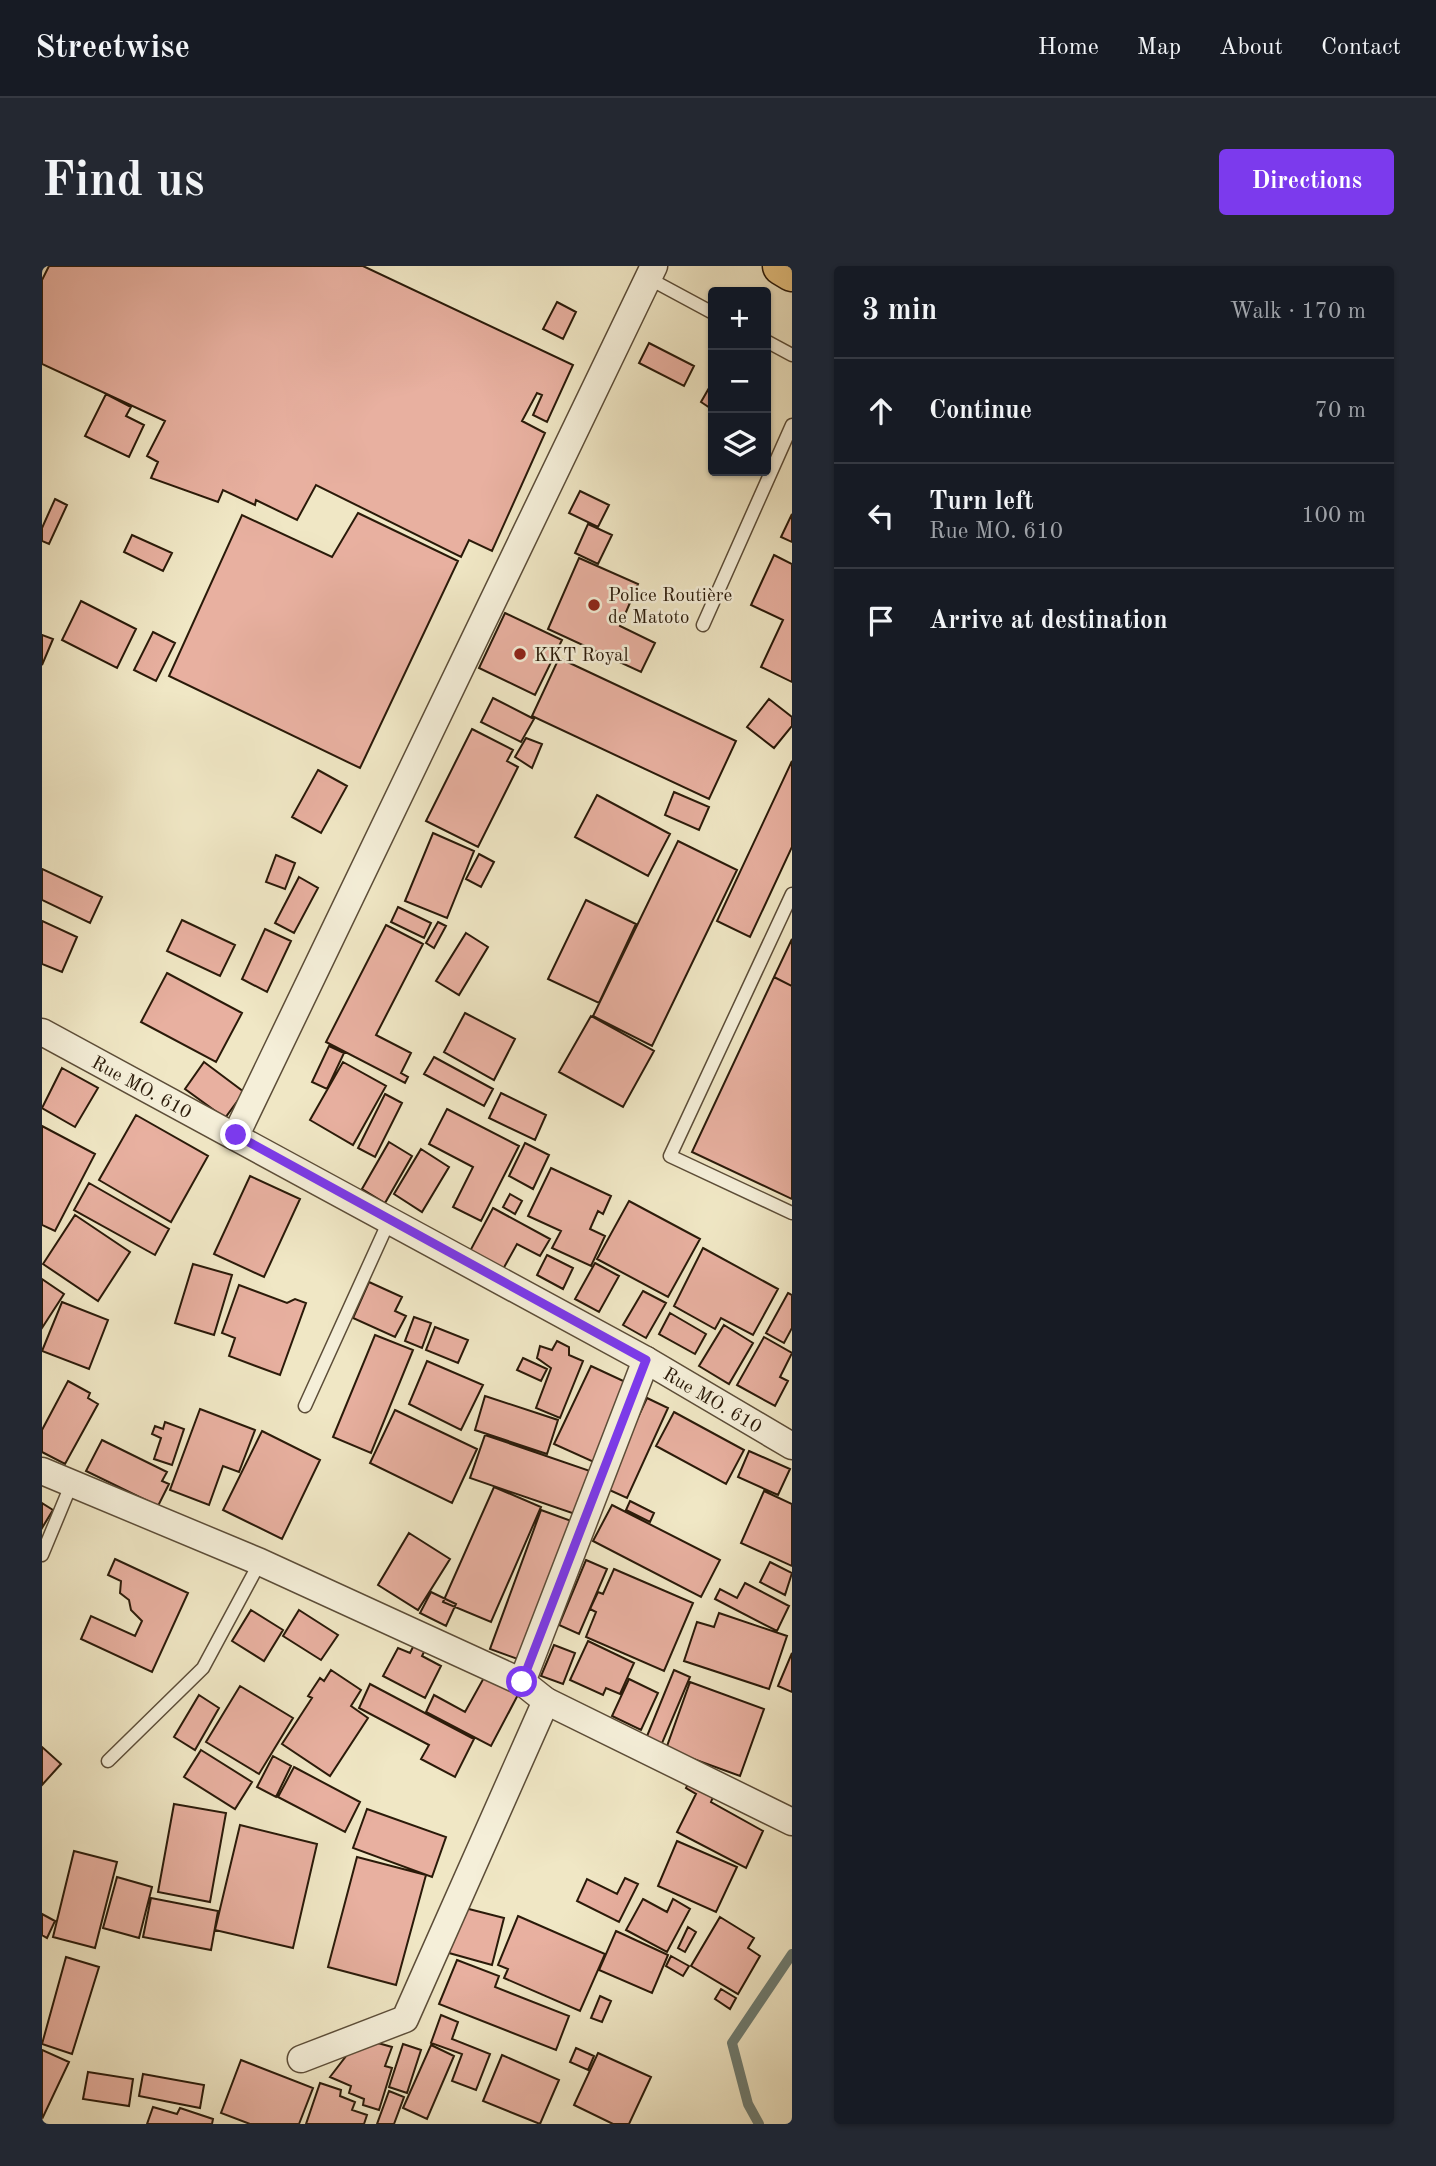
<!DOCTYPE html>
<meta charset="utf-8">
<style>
:root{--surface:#171b24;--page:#242831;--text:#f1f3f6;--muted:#9ea1a6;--line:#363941;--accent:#7c3aed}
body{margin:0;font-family:"Old Standard TT",serif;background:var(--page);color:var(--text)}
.controls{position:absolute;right:21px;top:21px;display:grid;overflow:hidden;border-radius:7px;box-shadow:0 2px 5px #0004}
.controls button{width:63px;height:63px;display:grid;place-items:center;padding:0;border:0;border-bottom:2px solid var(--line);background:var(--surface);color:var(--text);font:35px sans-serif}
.stop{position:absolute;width:21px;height:21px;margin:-16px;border:5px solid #7c3aed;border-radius:50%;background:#fff}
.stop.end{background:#7c3aed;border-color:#fff;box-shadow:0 2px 7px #0008}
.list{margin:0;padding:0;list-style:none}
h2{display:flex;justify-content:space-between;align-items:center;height:91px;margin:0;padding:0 28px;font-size:30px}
h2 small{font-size:23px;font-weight:400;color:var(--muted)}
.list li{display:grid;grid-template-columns:46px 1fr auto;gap:21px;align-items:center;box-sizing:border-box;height:105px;padding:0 28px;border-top:2px solid var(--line)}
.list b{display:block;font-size:26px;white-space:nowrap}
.list p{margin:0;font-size:23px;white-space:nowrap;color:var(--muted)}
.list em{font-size:23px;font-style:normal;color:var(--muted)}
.icon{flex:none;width:38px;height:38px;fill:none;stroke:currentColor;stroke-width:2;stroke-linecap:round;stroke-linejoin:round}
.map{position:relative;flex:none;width:750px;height:1858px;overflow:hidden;border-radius:7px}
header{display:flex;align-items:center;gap:42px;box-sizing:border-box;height:98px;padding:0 35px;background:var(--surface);border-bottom:2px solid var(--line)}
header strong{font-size:33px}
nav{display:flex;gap:38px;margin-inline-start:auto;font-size:24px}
.intro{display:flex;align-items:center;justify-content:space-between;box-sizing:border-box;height:168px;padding:0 42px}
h1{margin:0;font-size:49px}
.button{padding:18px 32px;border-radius:7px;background:var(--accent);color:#fff;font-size:24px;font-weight:700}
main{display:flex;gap:42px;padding:0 42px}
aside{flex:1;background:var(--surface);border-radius:7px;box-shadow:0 2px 5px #0004}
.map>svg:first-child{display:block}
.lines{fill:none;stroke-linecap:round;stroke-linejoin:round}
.stream{stroke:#6e7d73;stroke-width:10}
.building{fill:#e8b0a0;stroke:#2a1a09;stroke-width:2}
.service-casing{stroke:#5c4d38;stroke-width:15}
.minor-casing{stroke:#5c4d38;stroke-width:29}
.trunk-casing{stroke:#2a1a09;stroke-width:41}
.service{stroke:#f5efd9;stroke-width:12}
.minor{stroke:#f5efd9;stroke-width:26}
.trunk{stroke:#e8c482;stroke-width:38}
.route{stroke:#7c3aed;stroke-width:9}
.poi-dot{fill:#8f2418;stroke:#f5efd9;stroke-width:2.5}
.labels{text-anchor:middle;stroke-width:5;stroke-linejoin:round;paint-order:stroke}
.poi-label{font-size:19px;fill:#2a1a09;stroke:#f5efd9;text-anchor:start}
.street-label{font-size:19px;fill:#2a1a09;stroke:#f5efd9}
</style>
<header>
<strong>Streetwise</strong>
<nav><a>Home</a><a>Map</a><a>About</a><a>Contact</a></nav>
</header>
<div class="intro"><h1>Find us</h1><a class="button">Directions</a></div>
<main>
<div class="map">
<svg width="750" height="1858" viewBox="0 0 750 1858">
<rect width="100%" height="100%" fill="#f0e7c5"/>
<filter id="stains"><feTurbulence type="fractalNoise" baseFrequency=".00286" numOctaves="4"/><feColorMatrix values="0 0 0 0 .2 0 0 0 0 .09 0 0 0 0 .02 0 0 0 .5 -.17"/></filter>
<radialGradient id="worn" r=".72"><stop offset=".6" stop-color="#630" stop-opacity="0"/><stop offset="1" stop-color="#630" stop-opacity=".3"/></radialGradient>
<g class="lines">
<path class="stream" d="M717,1858L706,1838L690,1777L750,1688"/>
</g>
<path class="building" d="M7,0H321L531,99L505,156L491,149L500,129L495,127L480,155L503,167L450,285L427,274L419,291L274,219L255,254L214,234L213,239L181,224L176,236L109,212L116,196L105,190L123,155L0,98V14Z
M515,36L534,46L521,73L501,63Z
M607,77L652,100L642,120L597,97Z
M667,122L671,125V144L659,136Z
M64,128L89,141L84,150L102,159L87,191L43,170Z
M538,225L567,239L556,261L527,247Z
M13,233L25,239L7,278L0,275V262Z
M316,247L416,295L318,502L127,410L200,249L290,291Z
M750,248V276L739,271Z
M546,258L570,269L556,298L533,287Z
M90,269L130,287L121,305L82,286Z
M732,289L750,298V416L719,401L741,354L709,339Z
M537,292L596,318L578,360L613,377L599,406L506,363Z
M39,335L94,363L75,402L20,374Z
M463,347L520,374L493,429L437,402Z
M111,366L133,377L114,415L92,404Z
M0,369L11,373L0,399Z
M517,392L694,475L667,533L490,450Z
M451,432L492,453L479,476L439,456Z
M727,433L750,451V460L732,482L705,461Z
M430,463L471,484L465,495L476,501L436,581L384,555Z
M484,472L500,478L490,502L473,491Z
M750,495V581L708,671L675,655Z
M276,504L305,520L279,567L250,551Z
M632,526L667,541L657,564L623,549Z
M555,529L628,568L606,610L533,571Z
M391,567L432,585L405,652L363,635Z
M636,575L695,604L610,780L551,750Z
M437,588L452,596L439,621L424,613Z
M234,589L253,597L243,623L224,616Z
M0,603L60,631L48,657L0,634Z
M257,611L276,622L252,667L233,657Z
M544,634L594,658L557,737L506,713Z
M356,641L389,657L382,672L349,656Z
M140,654L193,679L178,710L125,685Z
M0,655L35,671L20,706L0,698Z
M396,656L404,660L392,682L384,677Z
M344,659L381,678L334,769L369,787L359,807L366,811L363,817L284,776Z
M223,663L249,675L225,726L200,713Z
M424,667L446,681L417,729L394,715Z
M750,673V720L732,711Z
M125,707L200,747L174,796L99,756Z
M732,711L750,720V933L650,886Z
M423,747L473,773L452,814L402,786Z
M549,750L612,785L581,841L517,806Z
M287,780L302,787L285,823L270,816Z
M392,791L451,823L442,840L382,808Z
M162,796L202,826L183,852L143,823Z
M301,796L344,820L311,879L268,854Z
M20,802L56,822L33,861L0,842Z
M459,827L504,849L493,874L447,852Z
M343,828L360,837L333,891L316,882Z
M405,843L477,880L439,955L411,941L431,901L387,878Z
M94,849L166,890L129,956L57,914Z
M0,860L53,888L13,965L0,959Z
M347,876L370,890L343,937L320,923Z
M483,877L507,889L491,923L467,910Z
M379,883L407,901L380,946L352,928Z
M509,902L569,930L561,948L556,945L548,963L563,970L549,1000L510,982L519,965L486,950Z
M208,910L258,933L222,1011L172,988Z
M47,917L127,963L113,989L32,944Z
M468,928L480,935L473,948L461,941Z
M587,935L658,973L626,1031L555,993Z
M451,942L508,973L498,990L475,978L460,1005L427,987Z
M33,949L88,986L56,1035L1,998Z
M661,982L736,1023L711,1069L679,1052L673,1063L632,1040Z
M505,989L531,1002L521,1023L495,1009Z
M553,997L577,1010L557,1046L533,1033Z
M151,998L190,1009L172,1069L133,1057Z
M0,1013L22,1028L0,1062Z
M327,1016L360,1031L353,1045L364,1050L353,1071L311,1052Z
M197,1019L245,1037L253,1033L264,1037L238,1109L187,1090L193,1072L180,1067Z
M601,1025L624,1037L604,1072L581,1059Z
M746,1027L750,1029V1062L742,1077L724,1067Z
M20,1036L66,1054L47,1103L0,1085Z
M628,1047L664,1068L653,1088L617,1068Z
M372,1051L389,1057L380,1082L363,1075Z
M682,1059L711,1077L687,1118L657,1100Z
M393,1061L426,1074L416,1097L384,1084Z
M333,1069L371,1084L329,1187L291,1171Z
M722,1071L750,1087L738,1111L746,1115L733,1140L695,1119Z
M515,1075L527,1081V1089L541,1095L518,1152L494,1142L509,1102L495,1092L498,1080L510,1084Z
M481,1092L505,1103L499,1115L475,1104Z
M385,1095L441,1119L419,1164L367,1138Z
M549,1100L590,1119L554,1197L512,1178Z
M26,1115L48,1127L46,1132L56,1138L23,1198L0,1186V1164Z
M443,1130L516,1154L505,1188L433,1164Z
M605,1132L626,1142L585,1232L563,1222Z
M158,1143L213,1164L197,1206L181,1200L167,1239L128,1224Z
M353,1144L435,1183L410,1237L328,1197Z
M632,1146L702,1184L684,1218L614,1180Z
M123,1156L142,1163L130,1199L112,1193L119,1172L110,1168L113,1160L121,1163Z
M220,1165L278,1194L240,1273L181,1244Z
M443,1169L551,1206L536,1249L428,1212Z
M60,1174L125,1206L120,1215L127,1218L116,1240L44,1205Z
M707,1185L748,1203L736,1229L696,1211Z
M452,1221L499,1241L449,1356L401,1336Z
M722,1225L750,1238V1300L699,1277Z
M588,1235L612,1247L608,1256L584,1244Z
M0,1237L11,1244L0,1262Z
M570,1239L678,1294L659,1331L551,1275Z
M499,1244L535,1257L484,1396L448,1383Z
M367,1267L408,1293L376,1344L336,1319Z
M73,1293L146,1327L110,1406L39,1373L49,1350L93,1370L100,1355L89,1344L87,1334L78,1327L79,1315L66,1309Z
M544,1294L565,1303L537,1368L517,1359Z
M728,1296L750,1307L743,1329L718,1316Z
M572,1303L651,1337L622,1405L544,1371L554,1346L548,1343L556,1326L561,1328Z
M703,1317L747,1340L735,1365L673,1333L678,1323L695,1332Z
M389,1326L414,1338L404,1360L378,1347Z
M209,1344L241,1364L222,1395L190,1375Z
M257,1344L296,1369L279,1394L241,1370Z
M677,1347L745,1370L727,1423L642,1395L655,1356L672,1361Z
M546,1375L592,1397L578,1428L564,1422L561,1429L528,1414Z
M372,1379L383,1384L380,1390L399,1400L383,1432L341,1410L356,1382L368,1387Z
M512,1379L533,1387L521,1418L499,1410Z
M750,1387V1426L736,1420Z
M289,1404L319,1424L309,1440L326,1452L288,1510L240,1478L270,1432L266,1430L278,1412L282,1415Z
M632,1404L648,1411L618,1482L603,1475Z
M444,1408L478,1425L449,1480L384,1446L392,1429L423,1446Z
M587,1413L616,1427L599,1464L570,1450Z
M648,1416L722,1443L698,1510L624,1483Z
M328,1418L432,1473L413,1511L379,1493L387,1479L317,1442Z
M198,1420L251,1452L217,1508L164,1476Z
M157,1429L177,1442L153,1484L132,1471Z
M0,1481L19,1498L0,1519Z
M159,1484L210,1516L193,1543L142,1511Z
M231,1490L249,1500L234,1531L215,1521Z
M252,1501L318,1536L303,1566L236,1531Z
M648,1514L673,1526L669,1536L721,1565L704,1602L635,1566L654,1528L644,1522Z
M132,1538L184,1547L168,1636L116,1626Z
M325,1543L404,1571L390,1611L311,1582Z
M198,1559L275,1578L251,1682L173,1664Z
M635,1575L695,1601L674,1646L616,1620Z
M32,1585L75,1596L53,1682L11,1671Z
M315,1591L384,1609L354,1719L286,1701Z
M75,1611L110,1621L97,1672L61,1662Z
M583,1612L596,1618L577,1656L535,1635L545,1613L575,1628Z
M109,1632L176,1645L169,1684L101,1671Z
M601,1633L625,1646L631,1633L648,1643L625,1686L584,1664Z
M419,1641L462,1652L450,1699L407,1687Z
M0,1648L13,1655L5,1672L0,1669Z
M476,1650L563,1688L538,1745L462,1712L466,1703L456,1699Z
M678,1651L712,1672L706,1682L718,1690L696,1728L649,1700Z
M646,1661L654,1666L643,1686L636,1682Z
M574,1665L626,1689L610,1727L557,1704Z
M629,1690L647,1700L641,1710L624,1700Z
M24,1691L57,1701L30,1788L0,1778Z
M415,1694L457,1710L453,1721L527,1750L514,1784L397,1738Z
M679,1723L694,1732L688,1743L673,1733Z
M558,1730L569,1735L560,1756L549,1752Z
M399,1749L416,1756L410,1773L448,1788L434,1824L410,1815L420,1788L389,1777Z
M318,1772L350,1781L343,1800L350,1802L337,1844L321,1839L322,1833L307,1827L309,1820L288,1811Z
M361,1778L379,1784L365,1827L347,1821Z
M389,1779L412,1790L385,1853L361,1842Z
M534,1782L552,1790L546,1804L528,1796Z
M0,1784L27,1796L0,1853Z
M556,1787L609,1811L587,1858H571L532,1839Z
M460,1789L517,1814L498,1858L441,1835Z
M199,1794L271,1822L257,1858H208L179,1847Z
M46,1806L91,1813L87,1840L41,1833Z
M101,1808L162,1819L158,1842L97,1830Z
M278,1817L299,1824L298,1830L313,1836L310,1844L325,1849L322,1858H264Z
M347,1825L362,1831L352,1858H335Z
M111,1841L135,1848L138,1842L171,1853L170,1858H105Z"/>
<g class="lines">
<defs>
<path id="service" d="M606,12L671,47
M724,75L750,89
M661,359L750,159
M750,628L628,890L750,947
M263,1140L347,955
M0,1289L29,1219
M66,1495L161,1402L218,1296"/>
<g id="minor">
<path id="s1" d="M0,766L604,1094L750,1180"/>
<path d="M194,869L612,0"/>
<path d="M0,1205L218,1296L480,1416L504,1435L750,1556"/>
<path d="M480,1416L604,1094"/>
<path d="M259,1793L363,1753L504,1435"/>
</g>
<path id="trunk" d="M740,0L750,6"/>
</defs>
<use href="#service" class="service-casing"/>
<use href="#minor" class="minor-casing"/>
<use href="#trunk" class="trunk-casing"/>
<use href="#service" class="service"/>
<use href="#minor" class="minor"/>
<use href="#trunk" class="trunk"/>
</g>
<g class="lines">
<path class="route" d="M194,869L604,1094L480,1416"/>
</g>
<g class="poi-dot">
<circle cx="552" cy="339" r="7"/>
<circle cx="478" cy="388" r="7"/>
</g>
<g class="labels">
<g class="poi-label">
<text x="566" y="335">Police Routière<tspan x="566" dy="22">de Matoto</tspan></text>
<text x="492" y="395">KKT Royal</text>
</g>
<g class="street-label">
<text dy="7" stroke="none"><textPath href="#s1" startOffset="114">Rue MO. 610</textPath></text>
<text dy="7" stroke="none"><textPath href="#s1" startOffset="765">Rue MO. 610</textPath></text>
</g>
</g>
<rect width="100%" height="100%" filter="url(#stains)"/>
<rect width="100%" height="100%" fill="url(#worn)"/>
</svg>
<div class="controls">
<button>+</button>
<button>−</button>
<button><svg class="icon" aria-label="layers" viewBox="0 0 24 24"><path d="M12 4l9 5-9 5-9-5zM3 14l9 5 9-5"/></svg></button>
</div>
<div class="stop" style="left:480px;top:1416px"></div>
<div class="stop end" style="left:194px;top:869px"></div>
</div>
<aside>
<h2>3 min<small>Walk · 170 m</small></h2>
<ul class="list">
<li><svg class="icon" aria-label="ahead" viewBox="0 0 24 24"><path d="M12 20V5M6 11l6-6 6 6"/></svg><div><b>Continue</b></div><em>70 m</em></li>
<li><svg class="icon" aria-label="left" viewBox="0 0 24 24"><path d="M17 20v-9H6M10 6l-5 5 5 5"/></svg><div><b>Turn left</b><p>Rue MO. 610</p></div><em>100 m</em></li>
<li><svg class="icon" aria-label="arrive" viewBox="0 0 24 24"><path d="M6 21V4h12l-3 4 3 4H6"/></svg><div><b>Arrive at destination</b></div></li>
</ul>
</aside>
</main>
